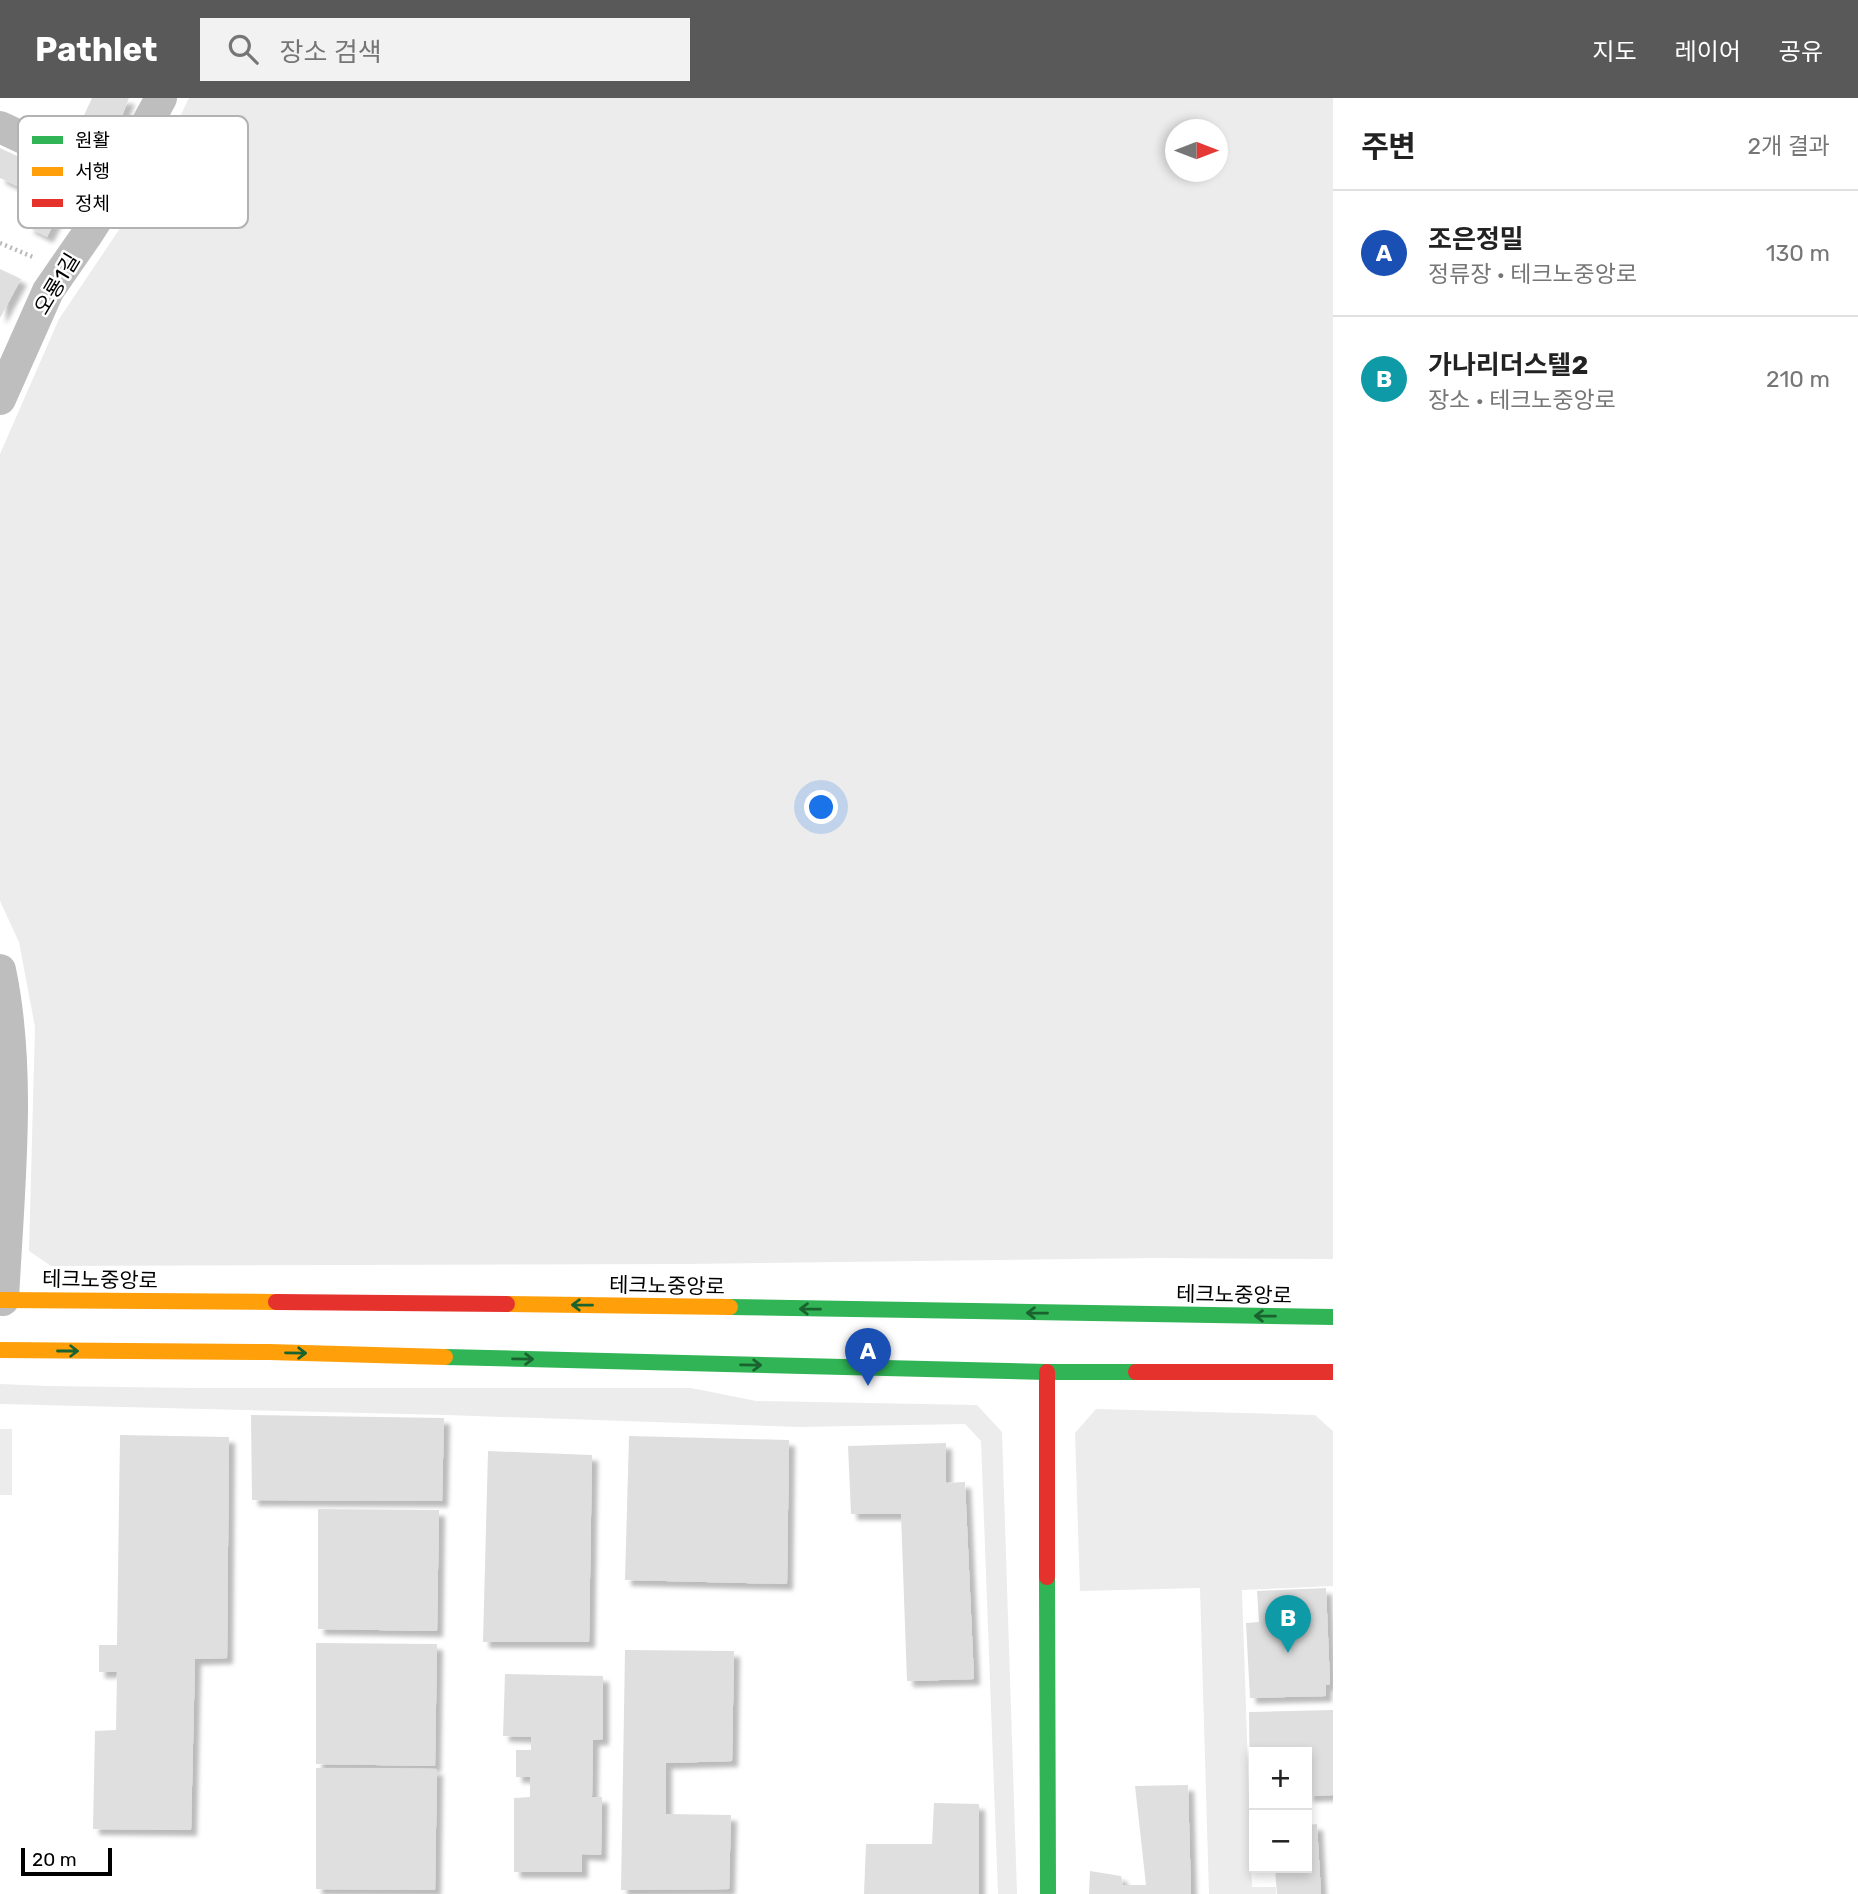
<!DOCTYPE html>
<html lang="ko">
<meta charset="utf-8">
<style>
:root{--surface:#fff;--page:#f2f2f2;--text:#222;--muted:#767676;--line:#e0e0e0;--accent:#595959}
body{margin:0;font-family:Rubik,"Noto Sans KR",sans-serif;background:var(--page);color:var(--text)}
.controls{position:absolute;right:21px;bottom:21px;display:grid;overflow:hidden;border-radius:0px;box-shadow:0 4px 10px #0003}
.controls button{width:63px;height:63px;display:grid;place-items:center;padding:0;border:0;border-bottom:2px solid var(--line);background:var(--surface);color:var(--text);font:35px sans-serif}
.compass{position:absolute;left:1165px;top:21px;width:63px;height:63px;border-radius:50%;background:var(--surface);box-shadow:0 4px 10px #0003;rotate:90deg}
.scale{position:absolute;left:21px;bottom:18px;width:91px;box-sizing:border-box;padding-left:7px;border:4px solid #000;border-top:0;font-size:19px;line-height:24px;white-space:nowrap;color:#000;-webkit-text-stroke:5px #fff;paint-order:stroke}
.you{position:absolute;left:822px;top:710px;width:24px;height:24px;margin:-18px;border:5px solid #fff;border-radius:50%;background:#1a73e8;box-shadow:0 0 0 10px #1a73e833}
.badge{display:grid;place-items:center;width:46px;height:46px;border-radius:50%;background:var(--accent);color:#fff;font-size:23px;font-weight:700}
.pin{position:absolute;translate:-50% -58px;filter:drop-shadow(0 2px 4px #0008)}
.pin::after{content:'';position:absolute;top:37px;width:24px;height:21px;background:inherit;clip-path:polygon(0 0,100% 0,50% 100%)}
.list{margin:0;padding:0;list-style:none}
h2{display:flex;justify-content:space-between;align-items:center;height:91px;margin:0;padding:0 28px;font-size:30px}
h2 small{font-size:23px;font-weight:400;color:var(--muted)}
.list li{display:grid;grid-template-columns:46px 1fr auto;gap:21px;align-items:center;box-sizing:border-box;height:126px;padding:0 28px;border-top:2px solid var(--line)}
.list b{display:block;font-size:26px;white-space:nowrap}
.list p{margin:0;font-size:23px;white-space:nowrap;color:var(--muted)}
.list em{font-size:23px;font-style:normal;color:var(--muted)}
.icon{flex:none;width:38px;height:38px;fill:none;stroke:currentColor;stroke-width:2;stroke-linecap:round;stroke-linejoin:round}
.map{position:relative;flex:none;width:1333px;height:1796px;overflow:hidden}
header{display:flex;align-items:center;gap:42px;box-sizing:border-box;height:98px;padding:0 35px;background:var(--accent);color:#fff}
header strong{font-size:33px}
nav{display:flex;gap:38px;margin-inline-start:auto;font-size:24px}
.search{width:490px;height:63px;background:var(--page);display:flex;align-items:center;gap:18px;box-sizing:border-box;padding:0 24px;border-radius:0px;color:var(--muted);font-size:26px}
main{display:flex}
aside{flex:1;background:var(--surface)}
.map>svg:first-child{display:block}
.green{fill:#ececec;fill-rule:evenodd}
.building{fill:#dfdfdf;filter:url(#shadow)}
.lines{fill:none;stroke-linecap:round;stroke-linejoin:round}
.path{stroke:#b9b9b9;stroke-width:4.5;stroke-dasharray:2 3.5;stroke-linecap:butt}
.street{stroke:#bebebe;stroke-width:32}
.fast{stroke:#30b455;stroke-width:16}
.slow{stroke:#ff9f0a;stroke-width:16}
.jam{stroke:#e5322d;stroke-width:16}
.oneway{stroke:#1a632f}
.labels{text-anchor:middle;stroke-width:5;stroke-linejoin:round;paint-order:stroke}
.street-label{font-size:21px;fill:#000;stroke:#fff}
.key{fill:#fff;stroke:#b2b2b2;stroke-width:2}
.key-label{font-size:19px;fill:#000}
</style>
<header>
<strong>Pathlet</strong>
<div class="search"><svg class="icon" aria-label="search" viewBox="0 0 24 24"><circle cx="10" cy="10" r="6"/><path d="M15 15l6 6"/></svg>장소 검색</div>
<nav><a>지도</a><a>레이어</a><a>공유</a></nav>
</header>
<main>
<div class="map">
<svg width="1333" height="1796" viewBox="0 0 1333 1796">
<defs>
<filter id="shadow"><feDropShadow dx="6" dy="6" stdDeviation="2" flood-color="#0004"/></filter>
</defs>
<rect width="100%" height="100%" fill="#fff"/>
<path class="green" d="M189,0H1333V1161L1155,1160L686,1166L51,1168L29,1153L35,929L19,844L0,803V356L59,221L139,102ZM1176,32H1218V74H1176Z
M0,1286L48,1288L197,1290H691L756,1303L977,1307L1002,1334L1017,1796H998L981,1343L965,1326L799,1329L446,1317L0,1306Z
M1096,1311L1315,1317L1333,1333V1488L1242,1492L1252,1789H1276V1796H1209L1200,1490L1080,1493L1075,1335Z
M0,1331H12V1397H0Z"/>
<path class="building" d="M92,0H129L114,39L80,26Z
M0,50L21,60L18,67L24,70L28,63L74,86L47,139L28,129L34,115L29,113L36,97L0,80Z
M0,171L21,181L0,220Z
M251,1317L444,1320L442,1403L252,1402Z
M120,1337L229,1339L227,1560L195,1561L191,1732L93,1731L95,1633L116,1632L117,1574H99V1547H117Z
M629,1338L789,1342L787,1486L625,1482Z
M946,1345V1385L965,1384L974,1581L907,1583L901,1416H851L848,1348Z
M488,1353L592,1357L589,1544H483Z
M318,1411L439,1412L437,1533L318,1531Z
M1326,1490L1330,1586L1326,1587V1598L1250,1600L1246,1525L1259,1524L1257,1493Z
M316,1545L437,1546L435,1668L316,1666Z
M625,1552L734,1553L732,1663L666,1665V1716L731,1717L729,1791L621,1792Z
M505,1576L603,1578V1641L593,1642L592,1699H602L601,1757L582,1756V1774H514V1700L530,1699V1679H516V1652H531V1639L503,1638Z
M1333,1612V1697L1307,1698V1654H1254V1700H1250L1249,1614Z
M316,1670L437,1671L435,1792L316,1791Z
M1188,1687L1191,1796H1089L1090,1773L1121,1778L1123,1787H1146L1135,1688Z
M934,1705L979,1706V1796H864L866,1746H932Z
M1317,1726L1321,1796H1277L1275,1770H1307V1727Z"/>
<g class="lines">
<path class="path" d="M0,145L35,160"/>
<path class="street" d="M0,29L120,85
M0,301L48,193L86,138L120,85L143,33L161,0
M0,872C22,976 8,1096 3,1202"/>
<path class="fast" d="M730,1209L1333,1219
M445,1259L1047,1274H1136
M1047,1479L1048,1796"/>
<path class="slow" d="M0,1202L276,1204
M507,1206L730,1209
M0,1252L269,1254L445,1259"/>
<path class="jam" d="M276,1204L507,1206
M1047,1274V1479
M1136,1274H1333"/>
</g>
<defs><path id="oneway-shaft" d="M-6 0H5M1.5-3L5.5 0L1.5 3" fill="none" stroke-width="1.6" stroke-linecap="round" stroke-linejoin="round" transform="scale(1.75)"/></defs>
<g class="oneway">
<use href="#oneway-shaft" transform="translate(582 1207) rotate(-179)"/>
<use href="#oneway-shaft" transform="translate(810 1211) rotate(-179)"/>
<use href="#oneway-shaft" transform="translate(1037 1215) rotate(-179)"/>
<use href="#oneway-shaft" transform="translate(1265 1218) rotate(-179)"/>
<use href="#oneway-shaft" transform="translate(68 1253)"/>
<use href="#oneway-shaft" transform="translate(296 1255) rotate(1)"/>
<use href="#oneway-shaft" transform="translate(523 1261) rotate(1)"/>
<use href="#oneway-shaft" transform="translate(751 1267) rotate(1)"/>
</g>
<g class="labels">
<g class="street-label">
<text transform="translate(57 186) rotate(-59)" y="7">오룡1길</text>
<text transform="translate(100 1182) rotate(1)" y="7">테크노중앙로</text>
<text transform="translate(667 1188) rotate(1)" y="7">테크노중앙로</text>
<text transform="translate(1234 1197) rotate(1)" y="7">테크노중앙로</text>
</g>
</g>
<rect x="18" y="18" width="230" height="112" rx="10" class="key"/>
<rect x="32" y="38" width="31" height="8" fill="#30b455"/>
<rect x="32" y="69" width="31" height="9" fill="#ff9f0a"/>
<rect x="32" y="101" width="31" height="8" fill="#e5322d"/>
<g class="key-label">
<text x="75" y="49">원활</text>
<text x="75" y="80">서행</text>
<text x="75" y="112">정체</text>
</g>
</svg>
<div class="controls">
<button>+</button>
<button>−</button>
</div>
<svg class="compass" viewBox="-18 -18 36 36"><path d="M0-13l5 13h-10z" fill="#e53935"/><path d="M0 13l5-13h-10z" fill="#767676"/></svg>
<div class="scale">20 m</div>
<div class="you"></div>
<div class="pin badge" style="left:868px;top:1288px;background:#1a4fb4">A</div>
<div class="pin badge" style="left:1288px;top:1555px;background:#0f9aa8">B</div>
</div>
<aside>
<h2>주변<small>2개 결과</small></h2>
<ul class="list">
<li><span class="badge" style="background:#1a4fb4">A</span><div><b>조은정밀</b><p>정류장 · 테크노중앙로</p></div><em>130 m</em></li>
<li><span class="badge" style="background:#0f9aa8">B</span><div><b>가나리더스텔2</b><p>장소 · 테크노중앙로</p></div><em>210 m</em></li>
</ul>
</aside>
</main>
